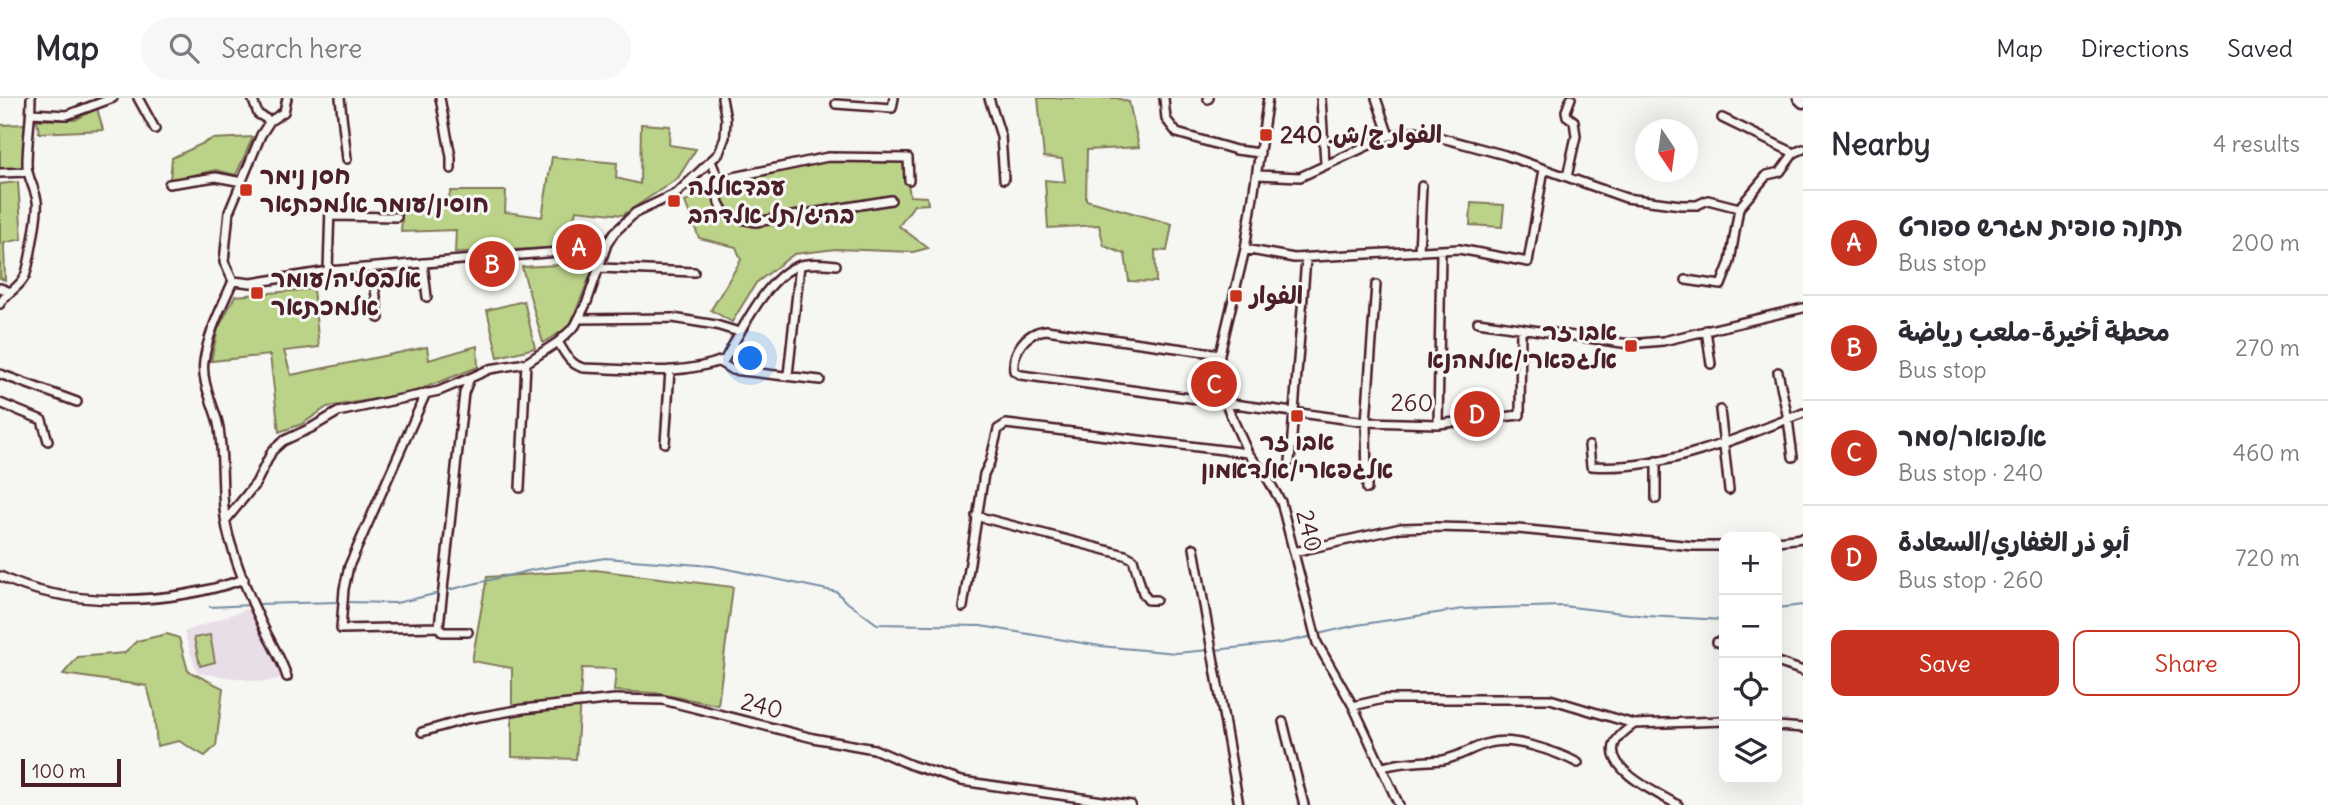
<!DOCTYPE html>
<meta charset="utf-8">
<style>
:root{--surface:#fff;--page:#f7f7f7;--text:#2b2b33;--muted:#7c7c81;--line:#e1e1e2;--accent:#c8321e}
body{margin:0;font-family:Delius,"Playpen Sans Arabic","Playpen Sans Hebrew",sans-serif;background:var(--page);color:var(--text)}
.controls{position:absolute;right:21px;bottom:21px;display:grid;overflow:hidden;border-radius:14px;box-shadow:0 7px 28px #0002}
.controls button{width:63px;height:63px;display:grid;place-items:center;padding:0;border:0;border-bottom:2px solid var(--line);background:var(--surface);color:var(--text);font:35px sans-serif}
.compass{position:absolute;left:1635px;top:21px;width:63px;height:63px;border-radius:50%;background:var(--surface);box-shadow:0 7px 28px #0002;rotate:167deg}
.scale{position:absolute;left:21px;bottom:18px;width:100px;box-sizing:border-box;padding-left:7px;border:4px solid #4a1f2b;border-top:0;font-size:19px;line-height:24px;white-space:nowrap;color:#4a1f2b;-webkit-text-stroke:5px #f6f6f2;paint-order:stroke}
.you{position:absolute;left:751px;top:261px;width:24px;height:24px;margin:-18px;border:5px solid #fff;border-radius:50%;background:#1a73e8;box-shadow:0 0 0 10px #1a73e833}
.badge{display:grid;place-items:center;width:46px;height:46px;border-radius:50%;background:var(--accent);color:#fff;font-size:23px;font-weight:700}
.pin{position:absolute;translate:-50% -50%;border:4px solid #fff;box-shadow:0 2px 7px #0006}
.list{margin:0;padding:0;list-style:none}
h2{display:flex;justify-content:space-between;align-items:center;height:91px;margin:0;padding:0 28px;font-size:30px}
h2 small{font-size:23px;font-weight:400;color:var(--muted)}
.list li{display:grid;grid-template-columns:46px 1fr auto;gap:21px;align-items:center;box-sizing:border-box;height:105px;padding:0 28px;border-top:2px solid var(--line)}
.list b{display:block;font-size:26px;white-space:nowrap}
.list p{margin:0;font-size:23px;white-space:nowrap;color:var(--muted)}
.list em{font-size:23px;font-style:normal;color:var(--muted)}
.actions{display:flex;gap:14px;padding:21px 28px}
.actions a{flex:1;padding:16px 0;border:2px solid var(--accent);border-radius:14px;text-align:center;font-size:24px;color:var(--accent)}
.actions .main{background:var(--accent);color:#fff}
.icon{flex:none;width:38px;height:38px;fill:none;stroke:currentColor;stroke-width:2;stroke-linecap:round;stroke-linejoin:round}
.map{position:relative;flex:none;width:1803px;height:707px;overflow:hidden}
header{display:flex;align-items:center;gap:42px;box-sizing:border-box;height:98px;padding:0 35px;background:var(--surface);border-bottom:2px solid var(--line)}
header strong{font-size:33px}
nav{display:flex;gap:38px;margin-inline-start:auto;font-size:24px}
.search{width:490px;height:63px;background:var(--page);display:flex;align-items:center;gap:18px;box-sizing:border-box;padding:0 24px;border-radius:38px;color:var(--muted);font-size:26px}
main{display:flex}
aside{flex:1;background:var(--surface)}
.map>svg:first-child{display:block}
.built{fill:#e8dee8}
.green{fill:#bbd389;stroke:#82795a;stroke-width:2}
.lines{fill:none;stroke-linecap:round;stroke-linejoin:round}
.stream{stroke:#748ca2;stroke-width:2}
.street-casing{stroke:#4a1f2b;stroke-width:12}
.secondary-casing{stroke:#4a1f2b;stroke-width:15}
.street{stroke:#f6f6f2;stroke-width:7}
.secondary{stroke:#f6f6f2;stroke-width:10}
.poi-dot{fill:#c8321e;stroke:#f6f6f2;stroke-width:2.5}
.labels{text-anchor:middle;stroke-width:6;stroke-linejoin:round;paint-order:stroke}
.poi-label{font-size:24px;font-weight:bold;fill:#4a1f2b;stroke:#f6f6f2;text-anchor:start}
.street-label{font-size:24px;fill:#4a1f2b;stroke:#f6f6f2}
</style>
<header>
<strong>Map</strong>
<div class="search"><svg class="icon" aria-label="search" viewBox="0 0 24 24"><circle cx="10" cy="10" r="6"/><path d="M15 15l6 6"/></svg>Search here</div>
<nav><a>Map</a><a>Directions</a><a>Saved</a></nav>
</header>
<main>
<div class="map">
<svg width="1803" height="707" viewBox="0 0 1803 707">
<rect width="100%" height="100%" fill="#f6f6f2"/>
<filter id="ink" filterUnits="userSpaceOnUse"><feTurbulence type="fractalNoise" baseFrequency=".0143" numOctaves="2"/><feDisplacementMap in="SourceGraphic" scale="14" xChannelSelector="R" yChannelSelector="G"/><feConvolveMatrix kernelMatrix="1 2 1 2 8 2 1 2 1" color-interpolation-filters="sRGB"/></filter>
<g filter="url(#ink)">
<path class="built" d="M250,510L256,525L279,562L282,580L263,584L197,575L184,534Z"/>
<path class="green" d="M1038,0H1117L1129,4L1139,49L1087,52L1086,102L1172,126L1167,153L1155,152L1156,184L1129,183L1125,156L1104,148L1099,127L1048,130L1045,82L1065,84L1062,61L1044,59Z
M97,10L103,32L39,35L37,22H75Z
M26,26L24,70L0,71V27Z
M641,26L670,28L669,47L696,51L678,80L623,117L576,112L568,149L455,155L456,132L401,134L403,106H446L451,93H506L505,114L542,119L552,59L617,65L616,80L640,86Z
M253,39L236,77L216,72L170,82L172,60L212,41Z
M834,59L904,61L910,98L927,99L928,106L914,107L899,128L928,150L913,154L836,151L794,156L756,185L732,224L711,212L741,162L736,149L699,140L685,104L720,85Z
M18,84L22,141L4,145L5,182L0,180V86Z
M1471,105L1504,107L1502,129L1470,127Z
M595,165L570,228L543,245L522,169Z
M313,191L319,249L284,253L291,277L427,249L429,262L477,248L478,269L411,295L327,309L302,326L279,334L270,257L211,263L218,231L235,198Z
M524,203L535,250L498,259L487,212Z
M595,472L733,489L718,607L655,595L614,593L616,571L582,570L576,661L512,659V570L472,563L487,479Z
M167,536L179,540L188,573L223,590L216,648L205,658L179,643L157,648L154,614L147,588L63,576L78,559L124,555L137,543Z
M210,537L215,564L200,568L194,540Z"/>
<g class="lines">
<path class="stream" d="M444,493L532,472L605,460L713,468L837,494L844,502L877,526L981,528L1100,548L1176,555L1209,552
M344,504L396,505L439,495
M257,506L339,504
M210,509L251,507
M1777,510L1803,507
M1318,536L1357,527L1463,511L1563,508L1647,518L1724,522
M1215,552L1281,545L1313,538"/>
<defs>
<path id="street" d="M138,0L155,31
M252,0L258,16L270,23
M287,0L284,14L270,23L261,37L229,114L224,164L233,183L251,185L328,173L571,153L603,158
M340,0L347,61
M440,0L451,59V71
M989,0L1001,38L1004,81
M1164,0L1166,21L1177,35L1236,52L1260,55
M1268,0L1245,151L1220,256L1219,276L1225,304L1248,355L1266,378L1281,404L1317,545L1353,608L1399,707
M1321,0L1325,65
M1376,0L1389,38
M1208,1L1209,0
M836,6L892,10L894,0
M31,15L67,17L113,0
M1722,20L1794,55
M711,63L716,75L724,81L828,59L908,60L909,82
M0,75L28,74
M1257,77L1300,79L1389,38L1416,33L1505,57L1626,100L1681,107H1697L1708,102L1739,110L1767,77L1780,74L1794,55L1803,51
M719,79L717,94L719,105L724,114L731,119L756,124L891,102
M1567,79L1576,38L1574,23L1567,18L1566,13L1571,0
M169,86L216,79L242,84
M330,118L397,119
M1245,151L1294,160L1459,151L1528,164L1544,71
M1419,154L1422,88
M423,165L427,199
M372,170L379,220
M601,170L694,174
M328,173L330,108
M1686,182L1721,187L1730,164L1739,110
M233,183C222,208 208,235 204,263C201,284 213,305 218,325C226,365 218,407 231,446C239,473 250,501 262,526C270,544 281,559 287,579
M0,190L11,194
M0,206C6,194 19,191 25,178C29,168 39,112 37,103C35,90 27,79 27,66C27,44 31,22 31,0
M579,221L673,220L716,227L739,234
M1478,224L1629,246L1663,243L1803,210
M1706,232L1711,266
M558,244C565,255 570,267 584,270C630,271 681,279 725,261C740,235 768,177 798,168C810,164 824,166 836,167
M1220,256L1046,232C1026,234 1012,253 1014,273L1021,277L1366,324L1438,326L1520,317L1521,230
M719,264L732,272L820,282
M1778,274L1788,321L1793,359
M0,276L77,304
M788,277L800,167
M426,295L349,468L344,491L341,531L439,529L442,534H468
M0,305L42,322L48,343
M1720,312L1729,392
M1438,326L1441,153
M665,345L670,272
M1589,348L1591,368C1664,373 1737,341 1803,315
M1290,364L1306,160
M520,390L526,265
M1367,391L1366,324L1376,187
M1656,401V363
M976,418L1125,457L1133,461L1143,495L1148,502H1156
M226,422L256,385L272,353L283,343L311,330L338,314L439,293L470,280
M1777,443L1803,440
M1194,450L1239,707
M1294,454L1401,430L1435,429L1518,431L1693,448H1724
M0,478C68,512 174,506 244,481
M963,509L984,376L990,364L998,331L1006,326L1248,355
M439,529L464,295L470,280L490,271L526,265L558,244L575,228L587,204L607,146L614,135L635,115L677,95L719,55L725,39L726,21L722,0
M1717,544L1724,546
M1777,564L1803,573
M1353,608L1383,601H1550L1634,626L1724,623
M1283,624L1304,707
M1634,626C1628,631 1618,637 1615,645C1603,671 1661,697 1678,707
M1777,628L1803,630
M422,634L467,621L523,611L615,601L663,602L813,640L874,651L911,667L961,683L1131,707
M1383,669C1403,663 1422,664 1443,662C1459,659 1473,649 1489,645C1513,638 1557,654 1578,665"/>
<path id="secondary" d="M1799,0L1803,4"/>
</defs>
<use href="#street" class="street-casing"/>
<use href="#secondary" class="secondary-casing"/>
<use href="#street" class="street"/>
<use href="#secondary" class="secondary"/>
</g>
</g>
<g class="poi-dot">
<rect x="1259" y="30" width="14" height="14" rx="3.5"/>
<rect x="239" y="85" width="14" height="14" rx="3.5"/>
<rect x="667" y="96" width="14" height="14" rx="3.5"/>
<rect x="250" y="188" width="14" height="14" rx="3.5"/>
<rect x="1229" y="191" width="14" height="14" rx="3.5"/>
<rect x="1624" y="241" width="14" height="14" rx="3.5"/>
<rect x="1290" y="311" width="14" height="14" rx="3.5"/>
</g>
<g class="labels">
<g class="poi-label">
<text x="1280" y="45">الفوار ج/ش. 240</text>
<text x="260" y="86">חסן נימר<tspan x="260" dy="28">חוסין/עומר אלמכתאר</tspan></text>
<text x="688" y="97">עבדאללה<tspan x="688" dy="28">בהיג/תל אלדהב</tspan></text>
<text x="271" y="189">אלבסליה/עומר<tspan x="271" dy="28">אלמכתאר</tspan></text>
<text x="1250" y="206">الفوار</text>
<text x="1617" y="242" text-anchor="end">אבו זר<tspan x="1617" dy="28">אלגפארי/אלמהנא</tspan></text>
<text x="1297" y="352" text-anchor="middle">אבו זר<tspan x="1297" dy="28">אלגפארי/אלדאמון</tspan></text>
</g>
<g class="street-label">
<text transform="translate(1412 305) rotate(1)" y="8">260</text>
<text transform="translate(1309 433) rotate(76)" y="8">240</text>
<text transform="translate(762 608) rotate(14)" y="8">240</text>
</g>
</g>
</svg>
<div class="controls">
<button>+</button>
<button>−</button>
<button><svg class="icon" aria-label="locate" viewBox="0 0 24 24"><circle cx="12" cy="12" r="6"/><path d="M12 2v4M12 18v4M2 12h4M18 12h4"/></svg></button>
<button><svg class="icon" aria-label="layers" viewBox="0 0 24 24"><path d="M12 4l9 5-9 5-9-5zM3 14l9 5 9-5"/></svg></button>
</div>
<svg class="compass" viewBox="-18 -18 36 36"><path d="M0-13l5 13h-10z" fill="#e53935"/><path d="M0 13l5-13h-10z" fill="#7c7c81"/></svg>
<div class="scale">100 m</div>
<div class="you"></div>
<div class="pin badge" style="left:579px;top:149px">A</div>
<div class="pin badge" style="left:492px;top:166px">B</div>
<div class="pin badge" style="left:1214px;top:286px">C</div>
<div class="pin badge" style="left:1477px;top:316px">D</div>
</div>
<aside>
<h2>Nearby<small>4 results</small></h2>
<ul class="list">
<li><span class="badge">A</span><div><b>תחנה סופית מגרש ספורט</b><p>Bus stop</p></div><em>200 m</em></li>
<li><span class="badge">B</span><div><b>محطة أخيرة-ملعب رياضة</b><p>Bus stop</p></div><em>270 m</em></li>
<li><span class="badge">C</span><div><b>אלפואר/סמר</b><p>Bus stop · 240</p></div><em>460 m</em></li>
<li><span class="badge">D</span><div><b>أبو ذر الغفاري/السعادة</b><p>Bus stop · 260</p></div><em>720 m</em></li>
</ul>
<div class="actions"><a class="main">Save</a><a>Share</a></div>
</aside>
</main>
